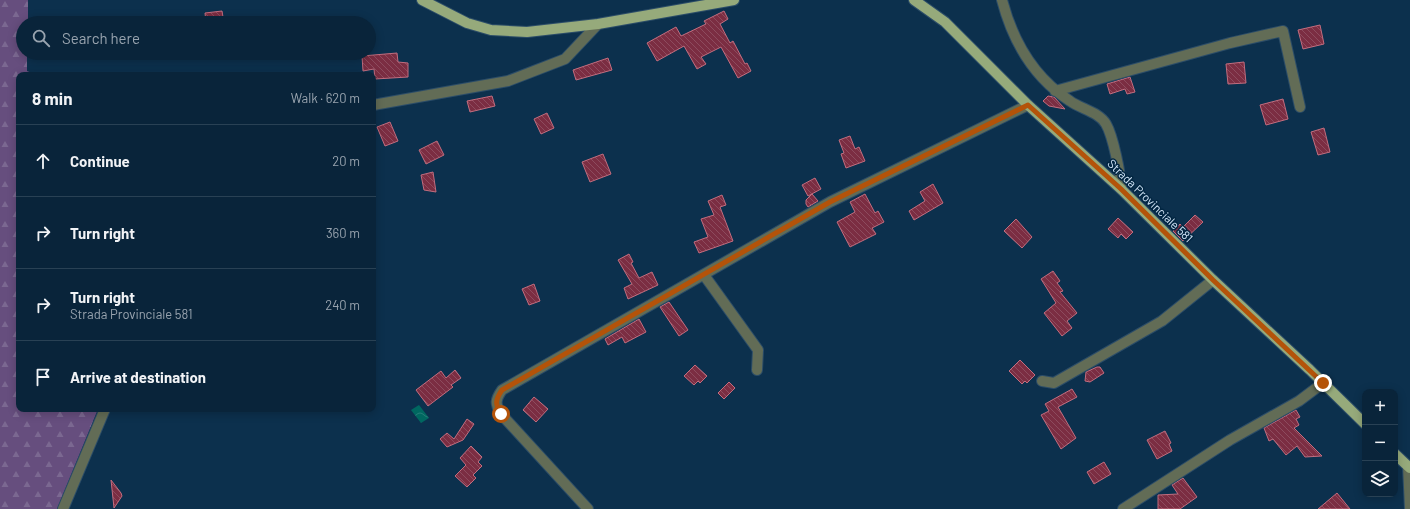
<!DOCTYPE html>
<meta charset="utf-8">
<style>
:root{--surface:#09243a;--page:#122c42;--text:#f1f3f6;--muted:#99a4af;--line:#294154}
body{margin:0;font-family:Barlow,sans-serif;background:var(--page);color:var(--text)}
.controls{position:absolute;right:12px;bottom:12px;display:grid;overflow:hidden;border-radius:8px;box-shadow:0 2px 10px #0003}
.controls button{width:36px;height:36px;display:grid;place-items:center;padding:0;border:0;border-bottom:1px solid var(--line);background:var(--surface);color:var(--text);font:20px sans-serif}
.stop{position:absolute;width:12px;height:12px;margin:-9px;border:3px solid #b45309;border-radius:50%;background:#fff}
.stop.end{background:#b45309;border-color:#fff;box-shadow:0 1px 4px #0008}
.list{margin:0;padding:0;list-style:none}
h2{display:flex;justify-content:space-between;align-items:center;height:52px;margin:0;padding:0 16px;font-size:17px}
h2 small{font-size:13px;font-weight:400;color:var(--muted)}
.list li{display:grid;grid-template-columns:26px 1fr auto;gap:12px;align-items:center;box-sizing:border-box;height:72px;padding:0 16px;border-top:1px solid var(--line)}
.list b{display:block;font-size:15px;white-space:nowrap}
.list p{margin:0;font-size:13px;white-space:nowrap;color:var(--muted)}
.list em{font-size:13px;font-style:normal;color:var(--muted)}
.icon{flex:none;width:22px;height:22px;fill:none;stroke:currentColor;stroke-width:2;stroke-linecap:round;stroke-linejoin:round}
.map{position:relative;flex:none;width:1410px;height:509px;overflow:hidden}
.search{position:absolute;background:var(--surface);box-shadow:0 2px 10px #0003;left:16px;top:16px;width:360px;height:44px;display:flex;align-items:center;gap:10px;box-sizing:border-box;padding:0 14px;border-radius:22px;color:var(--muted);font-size:15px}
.panel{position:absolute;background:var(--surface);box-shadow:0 2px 10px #0003;left:16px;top:72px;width:360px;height:340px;border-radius:8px}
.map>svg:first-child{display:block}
.forest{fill:url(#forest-firs)}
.water{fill:url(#water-waves)}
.building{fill:url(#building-back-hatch);stroke:#c26d7f}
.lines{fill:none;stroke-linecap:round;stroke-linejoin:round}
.minor-casing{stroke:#2c4d68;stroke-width:12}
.major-casing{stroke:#2c4d68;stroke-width:12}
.minor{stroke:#626c56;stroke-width:10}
.major{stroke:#96aa7b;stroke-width:10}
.route{stroke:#b45309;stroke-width:5}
.labels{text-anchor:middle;stroke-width:3;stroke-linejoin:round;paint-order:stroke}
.street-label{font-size:12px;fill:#d2e6f8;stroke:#022642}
</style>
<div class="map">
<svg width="1410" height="509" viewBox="0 0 1410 509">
<defs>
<pattern id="forest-firs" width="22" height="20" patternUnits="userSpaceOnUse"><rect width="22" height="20" fill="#664e7e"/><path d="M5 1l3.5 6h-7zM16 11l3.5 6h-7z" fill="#7b6891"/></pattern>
<pattern id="water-waves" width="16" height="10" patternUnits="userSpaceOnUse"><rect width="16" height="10" fill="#006760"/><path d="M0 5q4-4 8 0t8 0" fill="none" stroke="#247d78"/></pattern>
<pattern id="building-back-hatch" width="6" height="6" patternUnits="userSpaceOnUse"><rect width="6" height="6" fill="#7b2d42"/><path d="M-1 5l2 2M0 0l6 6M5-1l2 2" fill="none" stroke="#8d4b5e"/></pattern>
</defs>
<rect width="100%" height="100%" fill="#0c304d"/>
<path class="forest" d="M0,0H28V23H23V53H27V71L37,75H19V409H98L57,509H0Z"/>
<path class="water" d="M419,405L429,418L421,423L411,410Z"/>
<path class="building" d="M222,11L224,23H206L205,13Z
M724,11L728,19L720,24L730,43L733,41L745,64L747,63L751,71L738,78L721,47L701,57L706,64L697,69L684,46L657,61L647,43L676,27L681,36L706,24L704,21Z
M1320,25L1324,44L1303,49L1298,30Z
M397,53L398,62L408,63V77L375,79L374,69L363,71L362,56Z
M608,58L612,70L576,80L573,70Z
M1244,62L1246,83L1228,84L1226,64Z
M1130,77L1135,92L1127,94L1125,89L1110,94L1107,84Z
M492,96L495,106L470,112L467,101Z
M1048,96L1054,97L1065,109L1049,106L1043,101Z
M1283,99L1288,119L1266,125L1260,105Z
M547,113L554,128L541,134L534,119Z
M390,122L398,141L385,146L377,127Z
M1324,128L1330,152L1318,155L1311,132Z
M850,136L855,149L859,147L865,161L846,168L841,154L844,153L839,140Z
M437,141L444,155L426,164L419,150Z
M603,154L611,174L590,182L582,162Z
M433,172L436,192L424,190L421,175Z
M815,178L821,189L808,196L802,185Z
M933,184L943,203L914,220L909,211L925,201L920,192Z
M812,194L818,201L808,207L806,204V200Z
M865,194L875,213L878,211L884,222L872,228L876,234L850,247L837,222L855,212L850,202Z
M722,195L726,205L720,207L733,241L699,253L694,242L708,237L701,219L714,215L708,201Z
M1195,215L1203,222L1183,241L1173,231L1180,224L1183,227Z
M1118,218L1133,232L1126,239L1121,234L1118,238L1108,229Z
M1016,219L1032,237L1022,248L1004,231Z
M629,254L633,262L631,263L639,278L652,272L658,285L628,299L624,288L632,284L618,260Z
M1053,271L1060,281L1057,283L1063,291L1060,292L1077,313L1067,321L1072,328L1062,336L1044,313L1056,303L1041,279Z
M534,284L540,301L529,305L522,289Z
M669,302L688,330L679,336L660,307Z
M639,319L646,332L625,343L622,337L608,345L605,339Z
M1020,360L1035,375L1027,383L1025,381L1022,384L1009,371Z
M695,365L707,376L700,383L698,381L694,385L684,376Z
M1097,367H1100L1104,373L1090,382L1085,381L1086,372Z
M455,370L461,378L451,385L453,387L428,406L416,390L441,371L446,378Z
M729,382L735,388L724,399L718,393Z
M1072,389L1077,397L1058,407L1076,438L1061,449L1041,415L1049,411L1045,404Z
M534,397L548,409L536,422L523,410Z
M1296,410L1300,417L1296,419L1299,425L1294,428L1322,456L1305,457L1297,446L1286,455L1273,439L1269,441L1264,428Z
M467,419L474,424L463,440L447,447L440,439L447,433L454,439Z
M1165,431L1171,443L1169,444L1172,451L1157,459L1147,440Z
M471,446L482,457L478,462L482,466L473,475L476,478L467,487L455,476L466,465L460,458Z
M1104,462L1111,474L1094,484L1087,472Z
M1183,478L1197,497L1180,509H1158V495L1178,494L1172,485Z
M111,480L121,493L122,496L114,508Z
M1337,493L1350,509H1318Z"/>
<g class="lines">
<defs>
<path id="minor" d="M1002,0C1013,42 1033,77 1070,101C1081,109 1099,112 1106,124C1113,136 1121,175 1121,189
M1055,91L1230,43L1283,31L1300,107
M373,105L508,81L565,59L598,24
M704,275L758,350L757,370
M1042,381L1054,383L1162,321L1213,280
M1408,466L1410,509
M63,509L105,409
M588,509L501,414C495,404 495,400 502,390L830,202L1028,105
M1123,509L1230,440L1299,401L1323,383"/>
<path id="major" d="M422,0L467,23L491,30L527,32L598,24L734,0
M914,0L945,22L1028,105L1121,189L1213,280L1310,370L1365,424
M1395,454L1410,468"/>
</defs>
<use href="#minor" class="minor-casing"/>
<use href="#major" class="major-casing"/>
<use href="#minor" class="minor"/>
<use href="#major" class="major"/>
</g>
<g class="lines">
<path class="route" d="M501,414C495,404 495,400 502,390L830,202L1028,105L1121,189L1213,280L1323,383"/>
</g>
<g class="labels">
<g class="street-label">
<text transform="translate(1150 201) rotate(44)" y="4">Strada Provinciale 581</text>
</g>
</g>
</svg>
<div class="controls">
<button>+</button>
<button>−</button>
<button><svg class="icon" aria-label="layers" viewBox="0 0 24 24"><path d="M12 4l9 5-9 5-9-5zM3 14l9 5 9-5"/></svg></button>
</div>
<div class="stop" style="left:501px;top:414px"></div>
<div class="stop end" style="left:1323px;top:383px"></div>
<div class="search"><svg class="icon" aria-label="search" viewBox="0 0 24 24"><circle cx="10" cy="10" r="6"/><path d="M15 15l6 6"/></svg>Search here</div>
<section class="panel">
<h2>8 min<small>Walk · 620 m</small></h2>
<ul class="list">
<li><svg class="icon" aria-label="ahead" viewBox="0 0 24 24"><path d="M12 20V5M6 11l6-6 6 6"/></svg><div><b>Continue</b></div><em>20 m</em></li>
<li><svg class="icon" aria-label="right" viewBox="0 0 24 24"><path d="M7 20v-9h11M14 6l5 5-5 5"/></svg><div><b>Turn right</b></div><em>360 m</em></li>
<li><svg class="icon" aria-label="right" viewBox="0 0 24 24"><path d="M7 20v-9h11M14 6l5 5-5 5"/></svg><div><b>Turn right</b><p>Strada Provinciale 581</p></div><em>240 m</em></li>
<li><svg class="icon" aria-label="arrive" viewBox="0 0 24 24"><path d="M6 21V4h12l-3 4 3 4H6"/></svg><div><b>Arrive at destination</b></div></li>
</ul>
</section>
</div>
